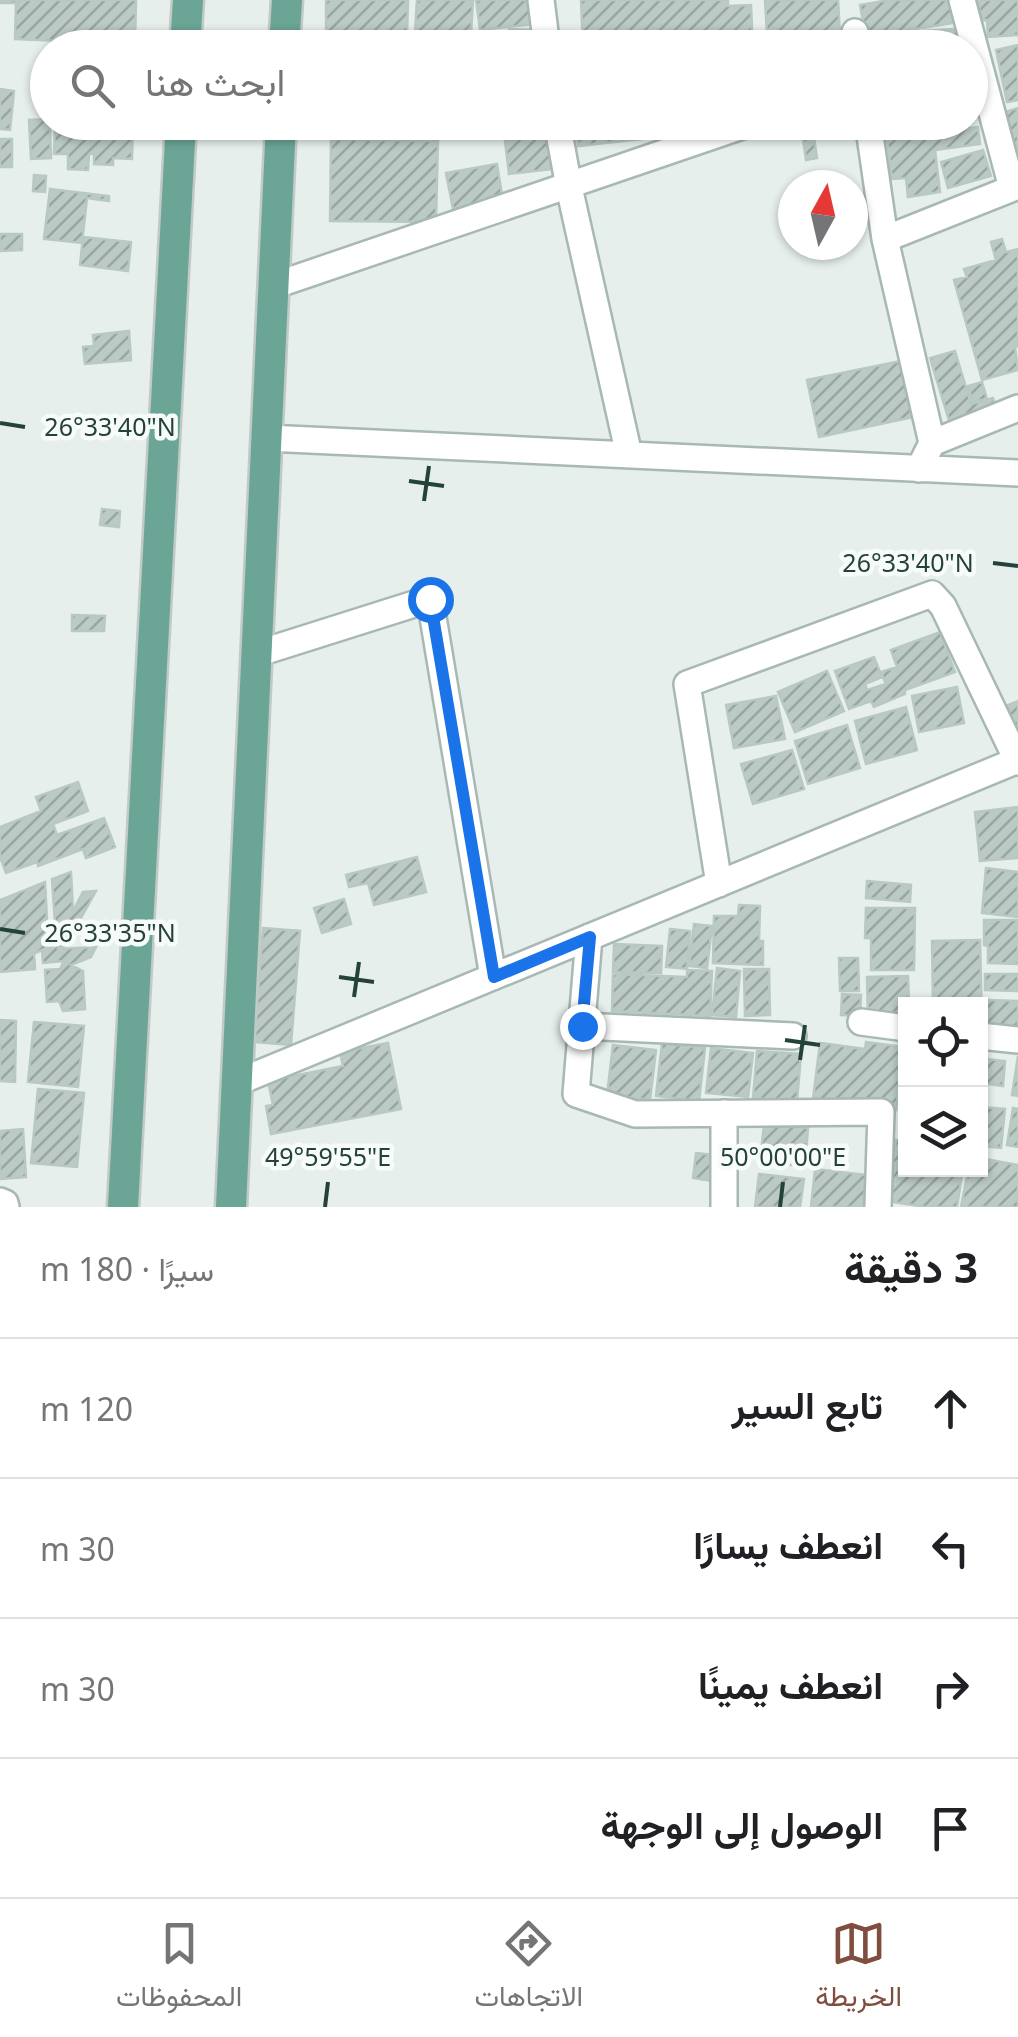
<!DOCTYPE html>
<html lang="ar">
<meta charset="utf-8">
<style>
:root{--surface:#fff;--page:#f2f2f2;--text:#202124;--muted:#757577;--line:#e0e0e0;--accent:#7f4e3f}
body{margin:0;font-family:"Noto Sans",Vazirmatn,sans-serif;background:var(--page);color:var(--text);direction:rtl}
.controls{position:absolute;right:30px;bottom:30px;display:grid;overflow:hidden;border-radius:0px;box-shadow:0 2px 8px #0004}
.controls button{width:90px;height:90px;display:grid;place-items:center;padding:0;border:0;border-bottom:2px solid var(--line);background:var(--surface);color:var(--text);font:50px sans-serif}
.compass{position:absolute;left:778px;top:170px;width:90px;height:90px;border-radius:50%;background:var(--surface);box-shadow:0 2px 8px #0004;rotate:8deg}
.stop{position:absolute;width:30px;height:30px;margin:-22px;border:8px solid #1a73e8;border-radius:50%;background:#fff}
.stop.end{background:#1a73e8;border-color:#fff;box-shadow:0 2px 10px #0008}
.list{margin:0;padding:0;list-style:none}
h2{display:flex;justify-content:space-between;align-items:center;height:130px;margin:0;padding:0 40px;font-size:42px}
h2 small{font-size:32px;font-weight:400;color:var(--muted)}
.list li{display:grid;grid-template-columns:65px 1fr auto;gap:30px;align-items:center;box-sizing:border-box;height:140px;padding:0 40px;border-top:2px solid var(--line)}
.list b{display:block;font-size:38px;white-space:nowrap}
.list em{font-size:32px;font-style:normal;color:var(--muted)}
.icon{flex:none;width:55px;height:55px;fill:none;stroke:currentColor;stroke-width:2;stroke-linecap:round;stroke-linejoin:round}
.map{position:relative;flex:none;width:1018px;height:1207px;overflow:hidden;direction:ltr}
.search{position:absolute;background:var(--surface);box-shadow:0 2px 8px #0004;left:30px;right:30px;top:30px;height:110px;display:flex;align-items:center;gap:25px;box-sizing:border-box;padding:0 35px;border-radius:55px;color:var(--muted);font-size:38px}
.sheet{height:690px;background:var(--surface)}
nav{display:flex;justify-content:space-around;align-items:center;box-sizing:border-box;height:140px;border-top:2px solid var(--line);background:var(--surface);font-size:28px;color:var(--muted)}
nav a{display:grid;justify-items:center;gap:5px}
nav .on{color:var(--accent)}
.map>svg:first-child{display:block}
.building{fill:url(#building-hatch);stroke:#b8c9c2;stroke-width:2.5}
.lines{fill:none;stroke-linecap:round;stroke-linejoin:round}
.minor-casing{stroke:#a8b8b2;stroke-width:30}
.primary-casing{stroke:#c2cac8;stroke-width:35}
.minor{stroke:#fff;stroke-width:25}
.primary{stroke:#6aa596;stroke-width:30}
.route{stroke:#1a73e8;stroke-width:12}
.ticks{fill:none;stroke:#24423a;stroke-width:4}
.ticks-label{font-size:25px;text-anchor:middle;fill:#24423a;stroke:#f7fbf9;stroke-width:9;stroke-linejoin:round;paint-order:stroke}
</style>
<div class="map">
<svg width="1018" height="1207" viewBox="0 0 1018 1207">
<defs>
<pattern id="building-hatch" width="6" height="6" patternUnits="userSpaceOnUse" patternTransform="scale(2.5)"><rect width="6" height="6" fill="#bbcac4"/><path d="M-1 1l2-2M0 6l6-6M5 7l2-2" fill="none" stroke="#98a6a0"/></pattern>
</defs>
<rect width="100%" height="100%" fill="#e6efeb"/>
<path class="building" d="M0,0H136L135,44L15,39L16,4L20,3H0Z
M326,0H408L407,39L326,38Z
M417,0H473L471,35L415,32Z
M476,0H534L537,24L480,30Z
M581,0H728V6L751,5L753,48H583Z
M765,0H838L840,34H767Z
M889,0H955L959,22L866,37L860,5Z
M979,0H1018V35L988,37L987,20L980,21Z
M968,28L969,48H925L924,31Z
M509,29L536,30V48H509Z
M503,35L504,48H483L482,37Z
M799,37L802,48H772L771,44Z
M849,38L851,48L811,47Z
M472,39V48H420L419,44Z
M898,39L900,48H872L871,44Z
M1018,45V100L1007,102L996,50Z
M0,89L14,91L10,130L0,129Z
M1018,108V158L1005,112Z
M48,119V122H50L51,158L31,159L29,120Z
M55,122H133L132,159L113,158V165L94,164V154H89L88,170L68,169V154H54Z
M430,122H481V129L442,130L443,125H430Z
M527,122H549L554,169L509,174L503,125Z
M575,122H677L678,135L578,146Z
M880,122H928L883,133Z
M978,127L980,144L935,150L940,192L908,197L906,178L892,179L887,140Z
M813,131L817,158L806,160L802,132Z
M0,139H12V167H0Z
M331,139L438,141L436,222L330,221Z
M983,150L991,176L948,188L941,162Z
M497,164L503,201L453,209L446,173Z
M34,175L46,176L45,192L33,191Z
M50,189L109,196V201L87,198L82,243L44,239Z
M0,234H22V250L0,251Z
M83,237L131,242L128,271L80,265Z
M1002,239L1006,252L1018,249V346L1015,347L1018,370L982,380L954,280L967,277L964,269L996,260L991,242Z
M129,331L131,360L85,364L83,347L94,346L93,335Z
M955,351L971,404L993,398L998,413L951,427L930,358Z
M906,360L918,416L819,437L807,380Z
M982,382L987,399L973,402L968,386Z
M102,509L120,511L119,527L100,525Z
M72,615L105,616L104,631H72Z
M940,632L955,672L905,690V694L874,707L871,701L849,709L835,671L874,657L882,677L865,684L867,690L886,684L881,672L897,667L891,650Z
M827,671L844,711L795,732L778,692Z
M957,687L964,723L919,732L912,696Z
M776,696L785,739L734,748L726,705Z
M1018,701V743L1001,708Z
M906,707L917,750L866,764L855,721Z
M847,725L860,768L808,784L795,741Z
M792,750L804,789L753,804L741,764Z
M78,782L88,811L53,824L57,835L104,818L115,847L86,858L83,849L38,866L37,862L6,873L0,857V827L41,811L36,797Z
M1018,807V858L980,861L975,812Z
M417,857L426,892L374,905L368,883L349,887L346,875Z
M986,868L1018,872V917L982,913Z
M71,872L73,911L83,892L96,891L66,945L57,949L96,947L91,957L71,965L83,971L85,1009L63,1011L59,1001L47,1002L45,970L60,969L64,961L43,963L42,950L34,954L35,969L0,972V900L45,882L48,938L56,937L52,879Z
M867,881L911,885L910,902L866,898Z
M344,899L351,924L322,933L314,908Z
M739,905L760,906L759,941H763V965L713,963L714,916H738Z
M866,908H915L914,970H871V938H865Z
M984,920H1018V964L988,963V946L984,945Z
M694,924L712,926L707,968L689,966Z
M263,928L300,931L291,1045L254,1042Z
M670,929L690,931L687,969L666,967Z
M980,940L982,1024H980V1004H933L932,941Z
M614,944L662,946L661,973L613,972Z
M839,958H858L859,991H840Z
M717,968L740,971L736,1017L712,1015Z
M744,969H769L770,1015L745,1016Z
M687,970L712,971L710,1016L612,1011L613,974L687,977Z
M985,974H1018V991L985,990Z
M908,976L909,1004H906V1018L868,1019L867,977Z
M842,994L861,995L860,1016L841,1015Z
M987,1000L1018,1001V1033L986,1031Z
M0,1020L16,1021L15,1082L0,1081Z
M34,1022L84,1026L78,1087L28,1082Z
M866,1042L904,1047L896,1110L813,1099L820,1043L865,1049Z
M388,1043L401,1109L271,1134L266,1106L273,1105L268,1081L343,1066L340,1052Z
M662,1043L705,1048L699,1101L656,1096Z
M613,1045L656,1050L650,1100L607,1095Z
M711,1048L753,1053L748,1097L706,1093Z
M980,1050L987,1051L986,1059L1005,1061L1003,1086L980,1083Z
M757,1051L801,1054L797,1102L753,1098Z
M1018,1056V1096L1012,1095Z
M38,1089L84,1093L77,1167L31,1163Z
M980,1107L1005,1109L1001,1148L980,1146Z
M1013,1108L1018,1109V1147L1007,1145Z
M764,1124L808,1128L805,1166L760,1163Z
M23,1129L26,1177L0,1179V1131Z
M896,1140L906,1141V1170H927L962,1175L957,1207H926L886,1201Z
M696,1153L716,1155L713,1181L693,1178Z
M980,1158L1018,1165V1207H961L968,1170H980Z
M815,1169L867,1175L863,1207H811Z
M759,1174L804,1179L800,1207H755Z"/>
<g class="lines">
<defs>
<path id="minor" d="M541,0L547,48
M962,0L1012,188
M855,32L857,48
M557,122L569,187L629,455
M868,122L885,239L932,443L919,469
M885,239L1018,186
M273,286L754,122
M266,438L1018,473
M932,443L1018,408
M256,654L430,599L493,977
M719,884L687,684L932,594L943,606L1018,762
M589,937L576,1094L635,1114L881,1112L878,1207
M861,1022L906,1028
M582,1026L793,1036
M980,1036L1018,1040
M236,1083L1018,760
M724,1113V1207
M0,1201L5,1203L6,1207"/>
<path id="primary" d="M185,48L188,0
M284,48L287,0
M123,1207L181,122
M231,1207L281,122"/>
</defs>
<use href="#minor" class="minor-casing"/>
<use href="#primary" class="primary-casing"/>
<use href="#minor" class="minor"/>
<use href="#primary" class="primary"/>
</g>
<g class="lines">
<path class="route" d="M430,599L494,977L590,937L582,1026"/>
</g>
<path class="ticks" d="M0,423L25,427M409,481L444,486M424,501L429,466M993,563L1018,566M0,929L25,933M339,977L374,982M354,997L359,962M785,1040L820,1045M800,1060L805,1025M325,1207L328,1182M780,1207L783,1182"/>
<g class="ticks-label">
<text x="110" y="436">26°33'40"N</text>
<text x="908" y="572">26°33'40"N</text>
<text x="110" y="942">26°33'35"N</text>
<text x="328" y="1166">49°59'55"E</text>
<text x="783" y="1166">50°00'00"E</text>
</g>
</svg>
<div class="controls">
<button><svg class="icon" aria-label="locate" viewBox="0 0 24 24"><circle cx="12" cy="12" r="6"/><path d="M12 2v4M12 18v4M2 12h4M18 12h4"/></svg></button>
<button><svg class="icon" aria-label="layers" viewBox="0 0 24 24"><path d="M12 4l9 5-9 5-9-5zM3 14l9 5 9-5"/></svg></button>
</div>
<svg class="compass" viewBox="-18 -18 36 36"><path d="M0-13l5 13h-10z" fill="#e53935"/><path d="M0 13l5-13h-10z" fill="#757577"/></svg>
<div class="stop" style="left:430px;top:599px"></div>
<div class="stop end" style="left:582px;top:1026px"></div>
<div class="search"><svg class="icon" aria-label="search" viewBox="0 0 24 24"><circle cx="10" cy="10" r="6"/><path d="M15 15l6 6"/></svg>ابحث هنا</div>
</div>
<section class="sheet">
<h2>3 دقيقة<small>سيرًا · 180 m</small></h2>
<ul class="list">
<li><svg class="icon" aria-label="ahead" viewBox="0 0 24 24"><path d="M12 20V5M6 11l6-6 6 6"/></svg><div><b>تابع السير</b></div><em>120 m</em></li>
<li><svg class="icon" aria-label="left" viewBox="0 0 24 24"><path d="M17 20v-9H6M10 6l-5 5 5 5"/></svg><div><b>انعطف يسارًا</b></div><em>30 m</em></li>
<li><svg class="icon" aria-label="right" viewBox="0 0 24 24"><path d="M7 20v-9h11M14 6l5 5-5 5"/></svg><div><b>انعطف يمينًا</b></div><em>30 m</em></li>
<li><svg class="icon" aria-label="arrive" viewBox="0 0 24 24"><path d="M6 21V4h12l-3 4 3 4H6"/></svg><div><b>الوصول إلى الوجهة</b></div></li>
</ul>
</section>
<nav>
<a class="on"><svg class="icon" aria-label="map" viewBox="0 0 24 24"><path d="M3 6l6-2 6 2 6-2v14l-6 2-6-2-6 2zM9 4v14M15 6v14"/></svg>الخريطة</a>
<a><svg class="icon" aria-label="directions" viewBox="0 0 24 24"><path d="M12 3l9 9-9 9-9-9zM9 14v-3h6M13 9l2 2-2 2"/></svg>الاتجاهات</a>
<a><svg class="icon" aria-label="saved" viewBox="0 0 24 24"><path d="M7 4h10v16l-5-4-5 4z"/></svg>المحفوظات</a>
</nav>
